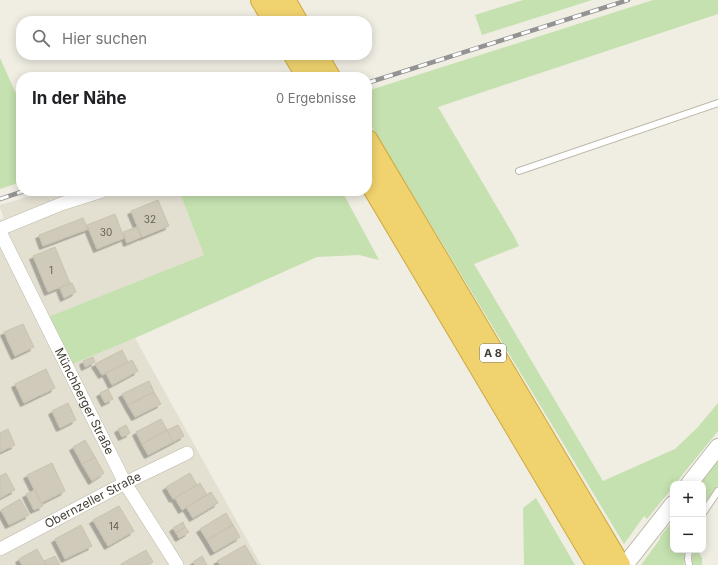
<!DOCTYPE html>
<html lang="de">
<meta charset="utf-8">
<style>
:root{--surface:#fff;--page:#f2f2f2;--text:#202124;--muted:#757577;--line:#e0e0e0}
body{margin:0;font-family:Inter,sans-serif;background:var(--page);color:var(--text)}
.controls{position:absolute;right:12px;bottom:12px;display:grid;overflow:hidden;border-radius:8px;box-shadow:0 2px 10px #0003}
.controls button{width:36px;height:36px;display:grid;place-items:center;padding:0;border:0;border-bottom:1px solid var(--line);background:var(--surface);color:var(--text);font:20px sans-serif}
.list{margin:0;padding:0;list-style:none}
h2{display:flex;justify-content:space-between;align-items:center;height:52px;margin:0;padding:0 16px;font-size:17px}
h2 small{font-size:13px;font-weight:400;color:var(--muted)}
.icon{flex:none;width:22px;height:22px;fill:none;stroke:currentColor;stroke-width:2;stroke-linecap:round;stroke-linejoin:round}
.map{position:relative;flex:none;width:718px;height:565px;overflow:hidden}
.search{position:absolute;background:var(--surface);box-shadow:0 2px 10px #0003;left:16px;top:16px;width:356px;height:44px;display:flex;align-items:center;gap:10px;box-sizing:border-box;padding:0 14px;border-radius:16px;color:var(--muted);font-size:15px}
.panel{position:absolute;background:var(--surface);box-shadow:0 2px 10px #0003;left:16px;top:72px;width:356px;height:124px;border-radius:16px}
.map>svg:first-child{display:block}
.residential{fill:#e3e0d2}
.green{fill:#c5e1af}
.building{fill:#d0caba;stroke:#cac2ae;filter:url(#shadow)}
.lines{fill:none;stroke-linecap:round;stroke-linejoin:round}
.service-casing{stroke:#bdb9aa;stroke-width:8}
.minor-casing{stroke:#bdb9aa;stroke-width:14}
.tertiary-casing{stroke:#bdb9aa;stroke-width:18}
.motorway-casing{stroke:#cea940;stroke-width:24}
.service{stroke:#fff;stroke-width:6}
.minor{stroke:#fff;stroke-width:13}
.tertiary{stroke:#fff;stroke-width:16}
.motorway{stroke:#f0d36e;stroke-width:22}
.rail-casing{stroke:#939393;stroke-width:4.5}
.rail{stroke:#fff;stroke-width:3;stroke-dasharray:9;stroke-linecap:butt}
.labels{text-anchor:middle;stroke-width:3;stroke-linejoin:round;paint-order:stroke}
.number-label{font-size:10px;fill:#656056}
.shield{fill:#fff;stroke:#7a7771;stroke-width:1}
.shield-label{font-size:11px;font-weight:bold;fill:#413d34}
.street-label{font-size:12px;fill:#413d34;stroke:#fff}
</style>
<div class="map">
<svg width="718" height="565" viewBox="0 0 718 565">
<defs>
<filter id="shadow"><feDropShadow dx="-3.5" dy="3.5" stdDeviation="0" flood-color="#0004"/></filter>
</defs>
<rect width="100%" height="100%" fill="#f0ede3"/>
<path class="residential" d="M48,191H179L204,255L49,317L73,364L135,338L261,565H0V220L4,218L0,208V205Z"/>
<path class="green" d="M523,0H592L482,35L475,15Z
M653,0H718V14L438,107L514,236L519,246L474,264L603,481L675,449L697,428L718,403V431L675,484H673V487L647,519L644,516L624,544L367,119V91Z
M0,58L21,105V182L0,189Z
M179,191H342L379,260L359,255L317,257L135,338L73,364L48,317L204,255Z
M718,460V485L703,506V484H700Z
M536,498L575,565H524L523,508Z
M673,520V550H685L684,565H641L660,539V537Z
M694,550H698L702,558V565H693L692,558Z"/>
<path class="building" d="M158,200L169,226L142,237L131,211Z
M115,214L124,238L97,249L87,225Z
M83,218L88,229L43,246L39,235Z
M137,227L141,237L127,243L123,232Z
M55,247L70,283L48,292L33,256Z
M72,283L76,292L64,298L60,288Z
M23,324L34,347L15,356L4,332Z
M122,350L128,362L102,375L95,364Z
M93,357L95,362L85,367L83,361Z
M132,360L138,371L112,385L106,373Z
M46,369L55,388L24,403L15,384Z
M149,381L154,392L128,405L122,394Z
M108,389L113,399L105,403L100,393Z
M154,392L161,404L135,417L128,405Z
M68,403L76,420L60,428L52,411Z
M161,419L167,430L142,444L136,432Z
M126,425L130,433L122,437L118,429Z
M178,425L184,436L173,442L167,430Z
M8,429L15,445L0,452V433Z
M167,430L173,442L148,455L142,444Z
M85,440L95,457L82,464L73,447Z
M95,457L104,473L92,481L82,464Z
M52,463L65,491L41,503L27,475Z
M6,473L15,490L0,498V476Z
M190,473L197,485L173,499L166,487Z
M200,483L207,495L182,510L175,498Z
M35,490L43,506L34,510L26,494Z
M211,492L218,503L193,518L186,507Z
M20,499L29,515L9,525L1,510Z
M119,506L134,531L108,546L93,520Z
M226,513L233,525L207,540L200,529Z
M183,522L185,527L176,533L173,528Z
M81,525L92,546L65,559L55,539Z
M233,525L240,537L214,552L207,540Z
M185,527L189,532L179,538L176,533Z
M245,545L257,565H220L217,561Z
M37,549L46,565H22L19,559Z
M146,550L153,562L149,565H122L121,564Z
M55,556L60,565H46L44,561Z
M202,556L207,565H195L193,562Z"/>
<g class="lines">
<defs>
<path id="service" d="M519,171L718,103
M703,513L718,491
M689,565L688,559L689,550"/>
<g id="minor">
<path d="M0,229L61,204L102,191"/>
<path id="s1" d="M0,232L125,483L177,565"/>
<path id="s2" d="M0,549L125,483L187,453"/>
</g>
<path id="tertiary" d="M689,484L718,447
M625,565L673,504"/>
<path id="motorway" d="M262,0L275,21
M284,0L296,21
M295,55L308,77
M316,55L329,77
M367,141L619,565
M367,176L598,565"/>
</defs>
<use href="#service" class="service-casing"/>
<use href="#minor" class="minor-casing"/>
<use href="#tertiary" class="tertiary-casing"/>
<use href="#motorway" class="motorway-casing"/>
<use href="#service" class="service"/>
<use href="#minor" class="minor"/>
<use href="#tertiary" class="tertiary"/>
<use href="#motorway" class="motorway"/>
<defs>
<path id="rail" d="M367,83L628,0
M0,199L24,191"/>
</defs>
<use href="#rail" class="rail-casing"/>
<use href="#rail" class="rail"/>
</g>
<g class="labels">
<g class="number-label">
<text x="150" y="223">32</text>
<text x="106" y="236">30</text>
<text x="51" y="274">1</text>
<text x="114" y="530">14</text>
</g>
<rect class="shield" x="480" y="344" width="26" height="18" rx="3"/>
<g class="shield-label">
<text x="493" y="357">A 8</text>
</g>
<g class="street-label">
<text dy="4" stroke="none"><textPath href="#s1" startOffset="189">Münchberger Straße</textPath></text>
<text dy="4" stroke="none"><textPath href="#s2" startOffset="105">Obernzeller Straße</textPath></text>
</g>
</g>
</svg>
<div class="controls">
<button>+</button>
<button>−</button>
</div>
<div class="search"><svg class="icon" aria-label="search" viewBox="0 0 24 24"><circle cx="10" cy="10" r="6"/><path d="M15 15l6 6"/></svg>Hier suchen</div>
<section class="panel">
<h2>In der Nähe<small>0 Ergebnisse</small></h2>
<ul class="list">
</ul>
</section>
</div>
